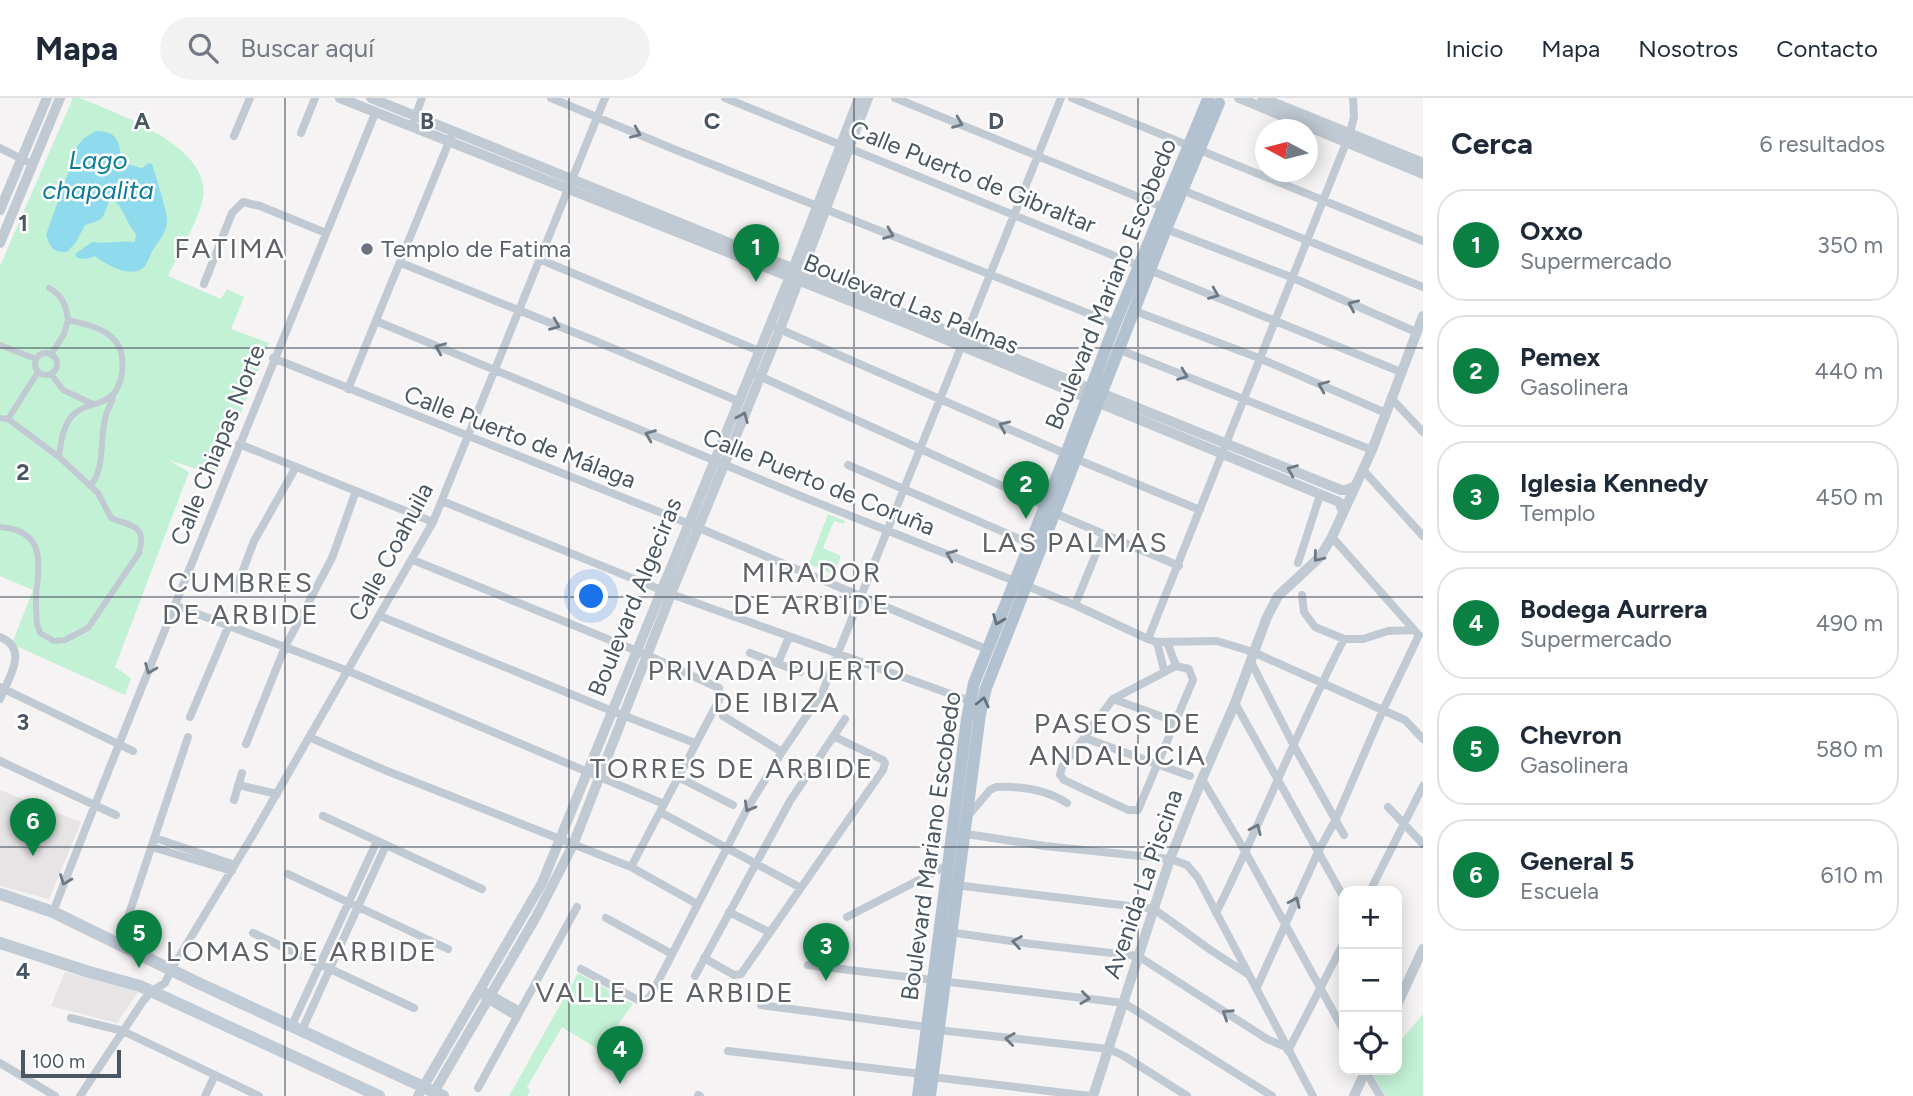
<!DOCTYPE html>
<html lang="es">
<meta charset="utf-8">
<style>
:root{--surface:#fff;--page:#f2f2f3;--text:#1f2937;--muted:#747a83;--line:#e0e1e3;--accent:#0b8043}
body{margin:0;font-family:Figtree,sans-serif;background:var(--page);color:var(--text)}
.controls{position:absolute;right:21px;bottom:21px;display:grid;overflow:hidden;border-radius:14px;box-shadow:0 4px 18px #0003}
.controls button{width:63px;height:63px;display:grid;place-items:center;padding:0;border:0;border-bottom:2px solid var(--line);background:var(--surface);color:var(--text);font:35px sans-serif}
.compass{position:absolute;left:1255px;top:21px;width:63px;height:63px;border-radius:50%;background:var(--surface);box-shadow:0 4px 18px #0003;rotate:277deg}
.scale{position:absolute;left:21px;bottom:18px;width:100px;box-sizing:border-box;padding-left:7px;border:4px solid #4a5661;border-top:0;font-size:19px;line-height:24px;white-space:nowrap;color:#4a5661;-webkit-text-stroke:5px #fff;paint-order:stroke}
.you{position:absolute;left:592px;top:499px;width:24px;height:24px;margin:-18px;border:5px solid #fff;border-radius:50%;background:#1a73e8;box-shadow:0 0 0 10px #1a73e833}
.badge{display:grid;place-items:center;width:46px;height:46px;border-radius:50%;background:var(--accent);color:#fff;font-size:23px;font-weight:700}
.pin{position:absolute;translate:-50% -58px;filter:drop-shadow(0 2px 4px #0008)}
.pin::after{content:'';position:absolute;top:37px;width:24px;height:21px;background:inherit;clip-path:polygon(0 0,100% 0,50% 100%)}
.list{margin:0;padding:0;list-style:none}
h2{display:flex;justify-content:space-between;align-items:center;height:91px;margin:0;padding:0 28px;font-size:30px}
h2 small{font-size:23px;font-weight:400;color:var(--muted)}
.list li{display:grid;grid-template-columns:46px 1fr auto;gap:21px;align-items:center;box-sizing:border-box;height:112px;margin:0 14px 14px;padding:0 14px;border:2px solid var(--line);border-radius:28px}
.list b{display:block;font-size:26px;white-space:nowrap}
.list p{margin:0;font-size:23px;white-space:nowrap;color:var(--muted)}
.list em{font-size:23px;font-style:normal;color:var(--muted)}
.icon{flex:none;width:38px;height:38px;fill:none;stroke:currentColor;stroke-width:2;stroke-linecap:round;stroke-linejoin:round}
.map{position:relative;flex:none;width:1423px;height:998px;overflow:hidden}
header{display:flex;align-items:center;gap:42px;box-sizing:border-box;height:98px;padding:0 35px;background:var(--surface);border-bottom:2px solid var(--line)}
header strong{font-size:33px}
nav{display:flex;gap:38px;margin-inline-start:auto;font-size:24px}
.search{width:490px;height:63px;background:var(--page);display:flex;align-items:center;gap:18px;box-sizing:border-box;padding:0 24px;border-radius:38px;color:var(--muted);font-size:26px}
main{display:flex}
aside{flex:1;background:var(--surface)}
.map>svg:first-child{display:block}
.education{fill:#e6e4e5}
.green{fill:#c3f1d5}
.water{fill:#90daee}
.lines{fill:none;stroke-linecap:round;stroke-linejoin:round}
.pedestrian{stroke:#c1cad2;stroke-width:6}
.minor{stroke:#c1cad2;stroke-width:8}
.tertiary{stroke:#c1cad2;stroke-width:10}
.secondary{stroke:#c1cbd6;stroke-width:12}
.primary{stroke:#b3c2d1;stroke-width:12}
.oneway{stroke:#6e7983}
.oneway2{stroke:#64717d}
.grid{fill:none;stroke:#4a5661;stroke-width:2;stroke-opacity:0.55}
.worship-dot{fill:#6b7280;stroke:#fff;stroke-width:2.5}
.labels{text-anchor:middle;stroke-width:5;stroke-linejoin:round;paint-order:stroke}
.street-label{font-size:24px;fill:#4a5661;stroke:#fff}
.worship-label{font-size:24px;fill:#5b616d;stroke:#fff;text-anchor:start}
.water-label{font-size:26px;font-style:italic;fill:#0c7c9b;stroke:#fff}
.quarter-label{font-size:28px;letter-spacing:2px;fill:#5f6368;stroke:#fff}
.grid-label{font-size:23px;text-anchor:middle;font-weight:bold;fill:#4a5661;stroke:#fff;stroke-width:5;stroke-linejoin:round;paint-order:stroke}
</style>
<header>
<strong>Mapa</strong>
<div class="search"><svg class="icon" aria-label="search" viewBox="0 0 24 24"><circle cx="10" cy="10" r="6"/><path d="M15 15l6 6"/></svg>Buscar aquí</div>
<nav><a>Inicio</a><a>Mapa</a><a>Nosotros</a><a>Contacto</a></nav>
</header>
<main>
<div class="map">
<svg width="1423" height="998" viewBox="0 0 1423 998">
<rect width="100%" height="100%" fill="#f5f3f3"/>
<path class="education" d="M0,692L81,724L49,801L0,788Z
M65,874L138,894L117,925L51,908Z"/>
<path class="green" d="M73,0H80C117,16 217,49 202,104C197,125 178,157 168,178L221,201L227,191L244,199L231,231L269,245L216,377L168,362L189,374L115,569L131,580L125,597L16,548L13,543L33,492L0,478V168Z
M828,416L845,423L844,426L834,423L823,450L841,458L833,476L809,466Z
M578,875L633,906L599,952L562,929L527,989L530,993L527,998H509Z
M1423,916V998H1385L1372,975L1375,972H1397V947Z"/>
<path class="water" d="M96,33C114,33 119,40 121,58L130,67L142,70L149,65L152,66C155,76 168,115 167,124C166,136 158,144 152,153C150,158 148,164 145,168C133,182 106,167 95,158L87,161L77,160L75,156L92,144C107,146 120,142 135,144L136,136C126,125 124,110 113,101L109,104C101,123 105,121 85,127L76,144L67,154C53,155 50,149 46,137L78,47L84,40Z"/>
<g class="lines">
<path class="pedestrian" d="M49,190C63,198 66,207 68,222C99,229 127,236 122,275C121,283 117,294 110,299C98,308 83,306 72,318C62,330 61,345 59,359
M0,247L36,261
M35 266a11 11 0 1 1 22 0a11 11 0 1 1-22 0Z
M51,257L64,236L68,222
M51,276L63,292L93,306
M0,320L8,321L59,359L98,395L111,420C132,429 147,426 139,455L88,530L65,542L54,543L40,535L37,526C36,514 35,500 37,488C41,455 39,432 0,429
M8,321L38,274
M90,388C106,371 99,339 106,317C108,309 113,305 113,297"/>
<path class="minor" d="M551,0L676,52L1115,226
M725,0L1401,274
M895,0L1163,109
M1072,0L1423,143
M414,22L422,0
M301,35L315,0
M234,38L250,0
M0,50L26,63
M1182,92L1423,189
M1166,131L1291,179L1416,234
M539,161L759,253
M401,165L593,242L738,303
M204,186L232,115L243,104L260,108L326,135
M1135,213L1259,260L1386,315
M376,223L803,399L1075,507L1148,541L1157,544L1217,543L1253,554L1405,622L1423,641
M777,230L1066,356
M1120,252L1372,352
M273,260L687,425L986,551
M757,277L1044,407
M348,291L453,34
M1391,300L1423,334
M239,346L433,424
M1076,361L1200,412
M848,367L1029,445
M1363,372L1423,438
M442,403L671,496L970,603
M1054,415L1179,468
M1332,439L1416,534
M413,462L647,557L719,590L720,600L631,769
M1298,465L1320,397
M236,491L254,443L296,369
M1302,497L1304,514L1315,529L1344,541H1363L1388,533L1414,532
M174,507L348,573L664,706
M1075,507L1104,436
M380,518L612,613L695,645
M0,539C30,551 8,581 0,601
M1148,541L1350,35L1354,19L1353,0
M1157,544L1164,572
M1167,544L1176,568
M750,555L800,574
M1250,562L1294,648L1344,737
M778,565L789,539
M1176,568L1189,571L1193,582L1138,712H1128L1064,682L1060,677L1062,669L1113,601Z
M0,589L133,653
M1113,601L1177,624
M1235,605L1344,800
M723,618L782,654
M190,619L229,527
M309,639L387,673L631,769L697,806
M1085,640L1190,678
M246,646L285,549L332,460L356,393
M0,663L116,717
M678,679L733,707
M1202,681L1246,755L1344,933
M238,687L277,696
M234,702L242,675
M1388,709L1423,746
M660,714L801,790
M323,718L482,791
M967,719L990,692L996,689C1020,688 1047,692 1067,705
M960,735L1045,748L1170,761L1187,767L1198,780L1313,998
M155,740L235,767
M152,749L232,773
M288,776L448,851
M955,787L1154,811L1212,853L1249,877
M1370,793L1423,688
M53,814C157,545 268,280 376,13
M729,814L769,834
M1216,815C1261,725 1298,630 1344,541
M847,819L948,767
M606,820L672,856
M126,825L188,639
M949,834L1032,846L1138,858L1267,941L1286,949
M253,835L414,910
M704,860L734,877L741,876L883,672L885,665L883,662L835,639
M808,867L1124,905L1272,998
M581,871L638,902H644L650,899L747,711L782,654L822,595L1061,0
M695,878L790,703L845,621
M1257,889L1319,752L1336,721L1383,612L1419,537
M486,894L520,913
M484,899L517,919
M761,907L927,929
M71,920L123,933L259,998
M292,927L377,743
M302,932L386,747
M938,932L1109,951L1124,958L1187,998
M728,953L921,976
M1288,953L1344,844
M0,965L55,998
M1365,972L1380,998
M932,979L1090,998
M478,990L577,809
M698,997L700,998
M80,998L143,903L152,893L165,885L171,872L254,735L433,424L605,0
M205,998L215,977"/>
<path class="tertiary" d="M340,0L901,223L1339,404L1343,413
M371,0L1341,392H1346L1355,388
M1239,0L1423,76
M1262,0L1423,65
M0,112L47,0
M0,145L60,0
M1397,907L1423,851
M434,994L536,819L573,747L671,496L780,231L868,0
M418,998L542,785L793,171L859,0
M1093,998L1170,761L1202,681L1235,605L1267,519L1278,498L1320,459L1332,439L1372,352L1423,218
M1354,998L1366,972"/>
<path class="secondary" d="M0,796L53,814L196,884L443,998
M0,845L89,874L140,888L379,998"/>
<path class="primary" d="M918,998L967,621L974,585L1066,356L1115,226L1208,1
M930,998L980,616L986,590L1166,131L1219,5"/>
</g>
<defs><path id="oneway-chevron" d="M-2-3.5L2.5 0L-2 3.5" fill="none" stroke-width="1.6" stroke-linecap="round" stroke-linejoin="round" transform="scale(1.75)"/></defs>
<g class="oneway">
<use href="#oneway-chevron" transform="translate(958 25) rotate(22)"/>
<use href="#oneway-chevron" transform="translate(636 35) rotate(23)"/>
<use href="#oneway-chevron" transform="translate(889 136) rotate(21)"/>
<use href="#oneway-chevron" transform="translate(1214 196) rotate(22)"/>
<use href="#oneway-chevron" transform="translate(1353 207) rotate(-156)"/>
<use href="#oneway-chevron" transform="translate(555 227) rotate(22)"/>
<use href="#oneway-chevron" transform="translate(440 250) rotate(-157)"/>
<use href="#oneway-chevron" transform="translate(1183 277) rotate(21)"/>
<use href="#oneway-chevron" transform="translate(1323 288) rotate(-157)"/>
<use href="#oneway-chevron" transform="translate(743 319) rotate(-67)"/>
<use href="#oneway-chevron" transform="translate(1004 328) rotate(-156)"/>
<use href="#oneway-chevron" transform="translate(650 337) rotate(-158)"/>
<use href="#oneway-chevron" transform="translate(1292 372) rotate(-158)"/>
<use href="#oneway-chevron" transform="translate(951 457) rotate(-158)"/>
<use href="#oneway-chevron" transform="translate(1318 459) rotate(129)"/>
<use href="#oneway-chevron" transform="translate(150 571) rotate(112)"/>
<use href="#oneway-chevron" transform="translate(749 709) rotate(119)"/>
<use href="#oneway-chevron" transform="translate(1256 731) rotate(-66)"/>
<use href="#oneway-chevron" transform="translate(65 782) rotate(111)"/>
<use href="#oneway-chevron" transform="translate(1295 804) rotate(-66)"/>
<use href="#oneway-chevron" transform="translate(1017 844) rotate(-171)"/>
<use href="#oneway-chevron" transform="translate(1085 900) rotate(7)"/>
<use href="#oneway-chevron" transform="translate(1227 916) rotate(-147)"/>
<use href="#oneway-chevron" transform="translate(1010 941) rotate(-173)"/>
</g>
<g class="oneway2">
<use href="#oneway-chevron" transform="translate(998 522) rotate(112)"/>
<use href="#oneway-chevron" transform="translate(983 604) rotate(-77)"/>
</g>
<path class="grid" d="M285,0V998M569,0V998M854,0V998M1138,0V998M0,250H1423M0,499H1423M0,749H1423"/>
<circle class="worship-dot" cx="367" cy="151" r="7"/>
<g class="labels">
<g class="street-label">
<text transform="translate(973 79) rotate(22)" y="8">Calle Puerto de Gibraltar</text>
<text transform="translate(1111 186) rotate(-68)" y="8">Boulevard Mariano Escobedo</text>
<text transform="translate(911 206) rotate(22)" y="8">Boulevard Las Palmas</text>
<text transform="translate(520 339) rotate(21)" y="8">Calle Puerto de Málaga</text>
<text transform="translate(218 347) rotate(-68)" y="8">Calle Chiapas Norte</text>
<text transform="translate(819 384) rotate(22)" y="8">Calle Puerto de Coruña</text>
<text transform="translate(391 454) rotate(-62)" y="8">Calle Coahuila</text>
<text transform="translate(635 499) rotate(-68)" y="8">Boulevard Algeciras</text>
<text transform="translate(931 748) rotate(-82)" y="8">Boulevard Mariano Escobedo</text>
<text transform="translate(1143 786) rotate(-71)" y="8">Avenida La Piscina</text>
</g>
<g class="worship-label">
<text x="381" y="159">Templo de Fatima</text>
</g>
<g class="water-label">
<text x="98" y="71">Lago<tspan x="98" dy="30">chapalita</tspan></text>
</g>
<g class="quarter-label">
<text x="230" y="160">FATIMA</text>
<text x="1075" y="454">LAS PALMAS</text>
<text x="812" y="484">MIRADOR<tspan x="812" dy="32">DE ARBIDE</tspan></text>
<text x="241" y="494">CUMBRES<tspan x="241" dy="32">DE ARBIDE</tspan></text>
<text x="777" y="582">PRIVADA PUERTO<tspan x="777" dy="32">DE IBIZA</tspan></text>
<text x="1118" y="635">PASEOS DE<tspan x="1118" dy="32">ANDALUCIA</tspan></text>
<text x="732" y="680">TORRES DE ARBIDE</text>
<text x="302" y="863">LOMAS DE ARBIDE</text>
<text x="665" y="904">VALLE DE ARBIDE</text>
</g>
</g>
<g class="grid-label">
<text x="142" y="31">A</text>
<text x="427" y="31">B</text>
<text x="712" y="31">C</text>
<text x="996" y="31">D</text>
<text x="23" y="133">1</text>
<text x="23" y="382">2</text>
<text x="23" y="632">3</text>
<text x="23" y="881">4</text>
</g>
</svg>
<div class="controls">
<button>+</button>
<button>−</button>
<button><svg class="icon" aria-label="locate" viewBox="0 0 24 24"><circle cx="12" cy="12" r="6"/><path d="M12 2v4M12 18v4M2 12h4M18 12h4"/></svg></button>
</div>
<svg class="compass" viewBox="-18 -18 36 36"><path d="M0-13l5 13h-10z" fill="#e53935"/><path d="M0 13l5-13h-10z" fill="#747a83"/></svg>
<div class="scale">100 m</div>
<div class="you"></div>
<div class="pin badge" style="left:756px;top:184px">1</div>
<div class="pin badge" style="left:1026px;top:421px">2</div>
<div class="pin badge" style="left:826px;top:883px">3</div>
<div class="pin badge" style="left:620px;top:986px">4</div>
<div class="pin badge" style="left:139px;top:870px">5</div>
<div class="pin badge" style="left:33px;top:758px">6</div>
</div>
<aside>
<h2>Cerca<small>6 resultados</small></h2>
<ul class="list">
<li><span class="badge">1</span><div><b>Oxxo</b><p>Supermercado</p></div><em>350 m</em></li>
<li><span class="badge">2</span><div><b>Pemex</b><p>Gasolinera</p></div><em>440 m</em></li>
<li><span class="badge">3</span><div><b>Iglesia Kennedy</b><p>Templo</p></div><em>450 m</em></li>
<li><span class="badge">4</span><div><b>Bodega Aurrera</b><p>Supermercado</p></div><em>490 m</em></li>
<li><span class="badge">5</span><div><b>Chevron</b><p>Gasolinera</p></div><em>580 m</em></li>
<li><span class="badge">6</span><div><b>General 5</b><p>Escuela</p></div><em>610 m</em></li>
</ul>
</aside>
</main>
